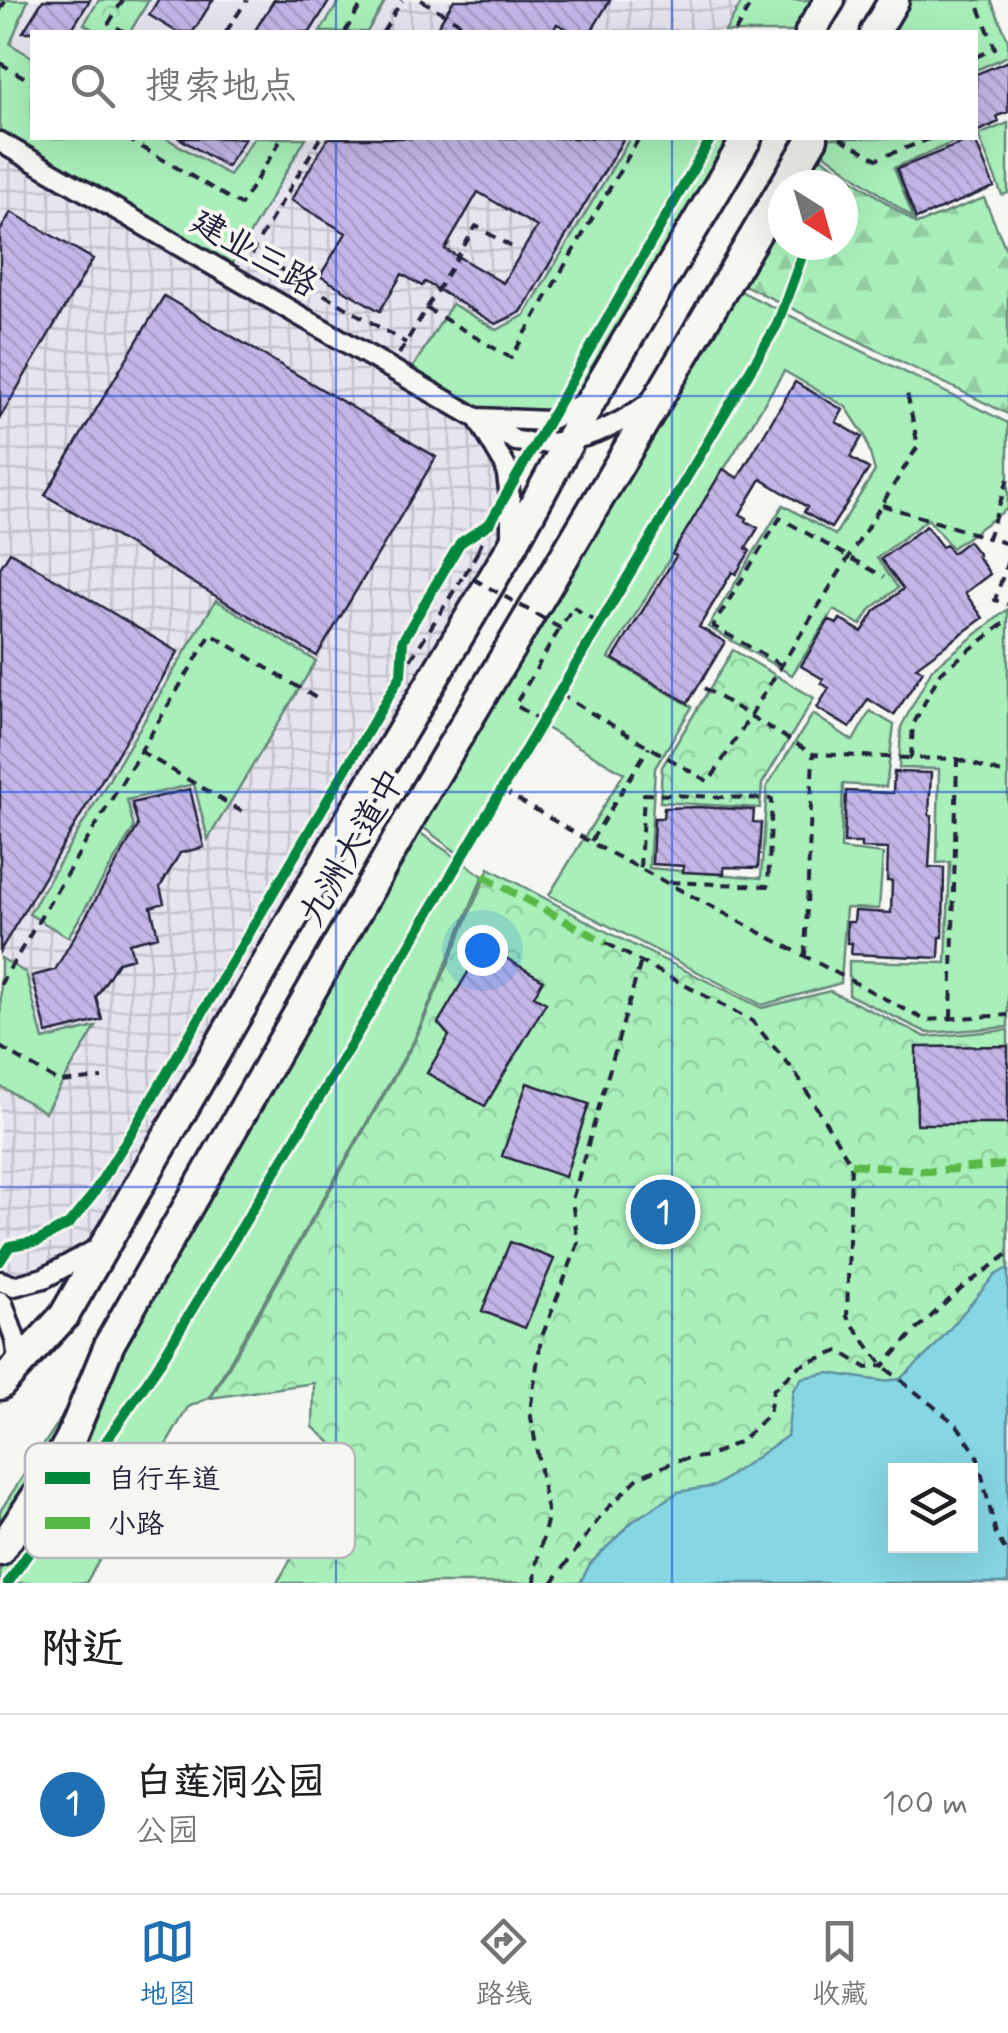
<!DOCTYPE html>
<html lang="zh">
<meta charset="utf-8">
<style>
:root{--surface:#fff;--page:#f6f6f6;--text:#202124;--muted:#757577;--line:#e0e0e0;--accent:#1f6fb2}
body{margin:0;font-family:Mynerve,"LXGW WenKai TC",sans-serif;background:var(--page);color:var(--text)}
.controls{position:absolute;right:30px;bottom:30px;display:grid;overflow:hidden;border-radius:0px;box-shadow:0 10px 40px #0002}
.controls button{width:90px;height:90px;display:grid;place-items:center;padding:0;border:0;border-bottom:2px solid var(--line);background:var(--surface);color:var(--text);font:50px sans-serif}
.compass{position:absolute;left:768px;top:170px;width:90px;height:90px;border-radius:50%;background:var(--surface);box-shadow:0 10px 40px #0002;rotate:143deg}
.you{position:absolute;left:482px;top:950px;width:35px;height:35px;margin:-25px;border:8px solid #fff;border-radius:50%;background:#1a73e8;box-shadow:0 0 0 15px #1a73e833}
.badge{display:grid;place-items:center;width:65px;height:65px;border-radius:50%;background:var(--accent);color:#fff;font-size:32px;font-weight:700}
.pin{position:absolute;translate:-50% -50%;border:5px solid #fff;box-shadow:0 2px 10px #0006}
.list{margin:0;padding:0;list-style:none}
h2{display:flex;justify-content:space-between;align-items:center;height:130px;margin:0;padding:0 40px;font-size:42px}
h2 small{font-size:32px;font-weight:400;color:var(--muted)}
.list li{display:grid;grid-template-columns:65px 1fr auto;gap:30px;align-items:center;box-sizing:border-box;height:180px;padding:0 40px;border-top:2px solid var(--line)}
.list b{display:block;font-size:38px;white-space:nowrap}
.list p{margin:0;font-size:32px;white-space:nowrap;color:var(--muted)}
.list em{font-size:32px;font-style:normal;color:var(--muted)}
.icon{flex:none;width:55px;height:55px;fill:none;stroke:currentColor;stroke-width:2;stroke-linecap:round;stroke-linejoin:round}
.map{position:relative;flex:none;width:1008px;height:1583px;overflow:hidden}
.search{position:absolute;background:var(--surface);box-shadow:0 10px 40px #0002;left:30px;right:30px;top:30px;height:110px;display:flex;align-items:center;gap:25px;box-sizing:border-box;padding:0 35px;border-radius:0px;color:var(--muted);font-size:38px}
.sheet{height:310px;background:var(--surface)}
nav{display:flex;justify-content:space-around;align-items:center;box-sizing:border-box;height:140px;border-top:2px solid var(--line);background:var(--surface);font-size:28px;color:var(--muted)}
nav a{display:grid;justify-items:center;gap:5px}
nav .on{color:var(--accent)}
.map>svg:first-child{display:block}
.built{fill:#e7e3ef}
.industrial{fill:url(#industrial-grid)}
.grass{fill:#a9efba;stroke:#66887a;stroke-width:2.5}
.forest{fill:url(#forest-firs);stroke:#66887a;stroke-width:2.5}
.park{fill:url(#park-crowns);stroke:#66887a;stroke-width:2.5;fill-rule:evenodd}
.water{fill:#86d6e3;stroke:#5e8ea0;stroke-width:2.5;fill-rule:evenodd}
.building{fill:url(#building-back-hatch);stroke:#22223b;stroke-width:2.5;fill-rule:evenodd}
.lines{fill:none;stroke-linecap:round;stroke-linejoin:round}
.minor-casing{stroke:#22223b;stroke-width:25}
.primary-casing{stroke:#22223b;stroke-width:35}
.path{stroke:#22223b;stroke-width:4;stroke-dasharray:10 8;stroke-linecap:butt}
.minor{stroke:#f6f6f2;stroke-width:18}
.primary{stroke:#f6f6f2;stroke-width:28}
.path-bridge{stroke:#22223b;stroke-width:4;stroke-dasharray:10 8;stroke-linecap:butt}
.quiet{stroke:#58b947;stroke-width:8;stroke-dasharray:15 8;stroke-linecap:butt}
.cycleway-casing{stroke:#f6f6f2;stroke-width:16}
.cycleway{stroke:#00873e;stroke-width:10}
.grid{fill:none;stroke:#1d4ed8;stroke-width:2.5;stroke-opacity:0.55}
.labels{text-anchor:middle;stroke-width:8;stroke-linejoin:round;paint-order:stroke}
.street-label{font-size:35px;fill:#22223b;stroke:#f6f6f2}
.key{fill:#f6f6f2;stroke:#b6b6bb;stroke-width:2.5}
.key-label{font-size:28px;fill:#22223b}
</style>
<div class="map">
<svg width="1008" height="1583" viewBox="0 0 1008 1583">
<defs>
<pattern id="industrial-grid" width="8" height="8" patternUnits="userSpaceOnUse" patternTransform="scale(2.5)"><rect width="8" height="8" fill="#e7e3ef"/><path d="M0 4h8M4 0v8" fill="none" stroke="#c6c2ce"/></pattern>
<pattern id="forest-firs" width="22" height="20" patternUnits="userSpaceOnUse" patternTransform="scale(2.5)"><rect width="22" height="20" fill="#a9efba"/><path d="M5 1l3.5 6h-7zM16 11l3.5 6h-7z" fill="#91cda1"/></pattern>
<pattern id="park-crowns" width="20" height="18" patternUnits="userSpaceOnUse" patternTransform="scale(2.5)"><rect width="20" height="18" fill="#a9efba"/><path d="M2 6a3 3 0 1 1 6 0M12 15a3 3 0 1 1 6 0" fill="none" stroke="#91cda1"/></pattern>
<pattern id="building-back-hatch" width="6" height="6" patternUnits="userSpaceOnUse" patternTransform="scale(2.5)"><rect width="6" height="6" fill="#c3b6e7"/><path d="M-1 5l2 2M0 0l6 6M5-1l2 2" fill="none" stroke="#a79cc7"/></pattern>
</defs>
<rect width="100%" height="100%" fill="#f6f6f2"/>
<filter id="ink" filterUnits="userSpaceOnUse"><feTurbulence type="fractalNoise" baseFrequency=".01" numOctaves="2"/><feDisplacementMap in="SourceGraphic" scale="20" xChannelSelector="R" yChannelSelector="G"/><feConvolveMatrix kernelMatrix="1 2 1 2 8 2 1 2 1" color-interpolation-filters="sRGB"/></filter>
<g filter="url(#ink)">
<path class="built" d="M0,0H397L378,32H32V138H316L234,276L0,140Z"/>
<path class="industrial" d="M397,0H829L810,32H378Z
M316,138H747L477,418L506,467L511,548L104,1244L44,1277L0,1280V143L233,277Z"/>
<path class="grass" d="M0,0H28L10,44L32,57V138H166L229,175L254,138H306L231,266L0,131Z
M340,0H386L367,32H320Z
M743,0H822L803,32H725Z
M900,0H991L1008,40V56L976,70V32H881Z
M1008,123V193L1002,195L978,135Z
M630,138H740L589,393L546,415L480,410L410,372L452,304L497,330L525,315Z
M819,138H963L894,168L914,219L814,146Z
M732,287L1008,423V508L952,548L928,519L877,558L898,588L871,609L861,625L834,610L792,675L708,627L783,505L835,535L875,471L865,436L846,407L784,371L609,658L692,707L655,768L649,868L761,878L767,786L813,714L853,741L870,711L894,725L886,787L843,784L841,849L883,854L879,909L846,908L841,983L762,1005L549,895L624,773L546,728L467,860L417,823Z
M216,600L316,661L208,839L194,784L127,800L134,828L68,937L29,914Z
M1008,609V1027L928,1033L849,995V961L946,963L950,862L937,863L939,769L899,768L901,727L932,669Z
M407,824L483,876L414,1040L209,1398L188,1407L86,1583H0V1511L110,1344Z
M1,958L26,973L43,1040L96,1027L45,1112L0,1086Z"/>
<path class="forest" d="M808,148L917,224L984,198L1008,254V414L732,279L783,191V245H843V185H787Z"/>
<path class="park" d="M99,0H149L130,32H97L84,24Z
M733,650L814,698L762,784L760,808L660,802L662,767Z
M489,868L611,934L762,1008L830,991L926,1037L1008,1030V1583H277L349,1459L313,1427L314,1383L211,1398L415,1041ZM896,1470H970V1546H896Z"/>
<path class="water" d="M1008,1268V1583H580L590,1564L633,1521L678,1492L715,1486L787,1436L793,1390L802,1378L828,1373L882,1381L900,1379L932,1350L995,1275ZM896,1470H970V1546H896Z"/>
<path class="building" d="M43,0H90L70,32H23Z
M158,0H213L193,32H177L149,15Z
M274,0H330L310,32H254Z
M454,0H610L591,32H573L557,24L552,32H434Z
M1008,61V112L997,116L999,122L976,132V74Z
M179,138H245L227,167Z
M328,138H624L521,312L496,324L425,282L422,286L402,274L380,311L320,276L346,233L291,200ZM478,192L537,227L503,283L445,249Z
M974,138L994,187L916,219L897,169Z
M11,212L93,259L0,418V231Z
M164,296L436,457L317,656L45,495Z
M795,382L843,410L836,422L862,437L850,457L869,469L831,528L804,512L807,507L761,479L740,514L747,518L746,521L758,528L746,548L750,551L736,574L732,572L699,627L725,642L688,703L613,659L676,556L672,554L723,469L738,478Z
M926,526L942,547L946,545L952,553L968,541L979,555L977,556L990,574L965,593L983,618L916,667L923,671L894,715L868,699L850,728L817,708L829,688L821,683L823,679L801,666L829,620L837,624L840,619L862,632L875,611L903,589L881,559Z
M10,552L178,652L0,951V568Z
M894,772L931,773L929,815L932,816L929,867L944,868L943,937H940L939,958L851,954L852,943H847V922H854L855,911L891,913L892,881H887L888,849L861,848V843H844L846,791L893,793Z
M190,789L204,847L180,853L160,887L164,903L151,907L158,936L129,943L133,958L118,962L96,997L102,1020L47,1034L32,976L55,970L138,826L132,803Z
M698,807L754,810L753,822L761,823L758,868L724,867V874L683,872L684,866L652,864L654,818H663L664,808Z
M484,945L543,980L534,996L546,1003L485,1106L427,1073L449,1036L438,1023Z
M1008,1046V1124H917L916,1047Z
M527,1083L589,1104L565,1177L502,1156Z
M510,1242L554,1259L525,1328L482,1311Z"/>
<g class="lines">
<defs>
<path id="minor" d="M0,142L516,441C564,449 610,432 649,403
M477,418L548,421L591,399
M480,423L506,467L511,505V539
M0,1281L14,1286L44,1278L104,1245
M0,1301L3,1304L15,1339L19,1366"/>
<path id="primary" d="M810,32L830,0
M875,32L894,0
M785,185L813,138
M0,1385L64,1316L337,841L511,548L592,399L747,138
M0,1551L53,1471L71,1438L110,1343L426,790L783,188"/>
</defs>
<use href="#minor" class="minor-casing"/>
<use href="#primary" class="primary-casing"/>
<path class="path" d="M123,0L109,23L125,32
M421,0L475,32
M0,10L6,0
M226,32L247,0
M345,32L364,0
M383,32L402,0
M735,32L753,0
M976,57L995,48L976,0
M0,63L32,82
M126,138L241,205L282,138
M320,138L252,252L406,343
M840,138L877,159L932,138
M426,308L511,358L639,138
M399,354L476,226L515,249
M1008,479L988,538L1008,544
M882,505L988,538
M478,551L490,523
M1008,560L995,600L1008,604
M573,607L600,624
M781,665L713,626L780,518L884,577
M401,675L462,578
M704,688L813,754
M559,694L709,782L918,446L906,388
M542,721L515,705L560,628
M140,751L246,814
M957,759L1008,775
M502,790L590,842L925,1020L1008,1015
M591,841L649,747
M640,868L644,794L772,799L768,886L668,882
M606,943L752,1021L795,1072L851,1164L847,1317L883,1366L957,1425L977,1455L996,1534L1008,1555
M805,956L813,754L911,758
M0,985L211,634L316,698
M951,1019L957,759L911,758L913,725L940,673L1008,620
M0,1047L59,1082L102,1078
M535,1583L536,1566L548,1517L530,1411L541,1339L578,1244L572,1200L641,961
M552,1583L603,1513L639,1477L678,1460L709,1456L741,1441L769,1414L773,1390L799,1366L839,1351L867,1368L883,1366L914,1332L961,1289L1008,1254"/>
<use href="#minor" class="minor"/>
<use href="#primary" class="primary"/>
<path class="path-bridge" d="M478,551L465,574L560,628L573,607"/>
<path class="quiet" d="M483,876L606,943
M851,1164L929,1171L1008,1165"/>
<defs>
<path id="cycleway" d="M0,1261L10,1246L38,1241L69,1224L92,1196L147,1107L401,675L403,640L460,543L490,523L711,138
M8,1583L156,1369L292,1144L777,325L806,245"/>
</defs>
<use href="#cycleway" class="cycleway-casing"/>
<use href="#cycleway" class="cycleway"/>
</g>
</g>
<path class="grid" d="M336,0V32M672,0V32M336,138V1583M672,138V1583M0,396H1008M0,792H1008M0,1187H1008"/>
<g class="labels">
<g class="street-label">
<text transform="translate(255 252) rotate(30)" y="12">建业三路</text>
<text transform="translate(351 847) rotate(-60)" y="12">九洲大道中</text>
</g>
</g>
<rect x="25" y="1443" width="330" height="115" rx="15" class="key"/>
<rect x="45" y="1472" width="45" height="12" fill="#00873e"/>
<rect x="45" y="1517" width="45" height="12" fill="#58b947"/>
<g class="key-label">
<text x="108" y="1488">自行车道</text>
<text x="108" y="1533">小路</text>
</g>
</svg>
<div class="controls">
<button><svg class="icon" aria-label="layers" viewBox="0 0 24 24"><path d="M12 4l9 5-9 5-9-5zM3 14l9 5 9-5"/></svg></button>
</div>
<svg class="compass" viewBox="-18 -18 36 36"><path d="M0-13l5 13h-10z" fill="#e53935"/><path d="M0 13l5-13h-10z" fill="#757577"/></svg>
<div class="you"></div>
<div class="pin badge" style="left:663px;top:1212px">1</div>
<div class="search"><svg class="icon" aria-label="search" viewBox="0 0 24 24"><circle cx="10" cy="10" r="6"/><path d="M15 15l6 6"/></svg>搜索地点</div>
</div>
<section class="sheet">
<h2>附近<small></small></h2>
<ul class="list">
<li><span class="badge">1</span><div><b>白莲洞公园</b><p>公园</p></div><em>100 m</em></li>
</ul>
</section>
<nav>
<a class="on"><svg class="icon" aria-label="map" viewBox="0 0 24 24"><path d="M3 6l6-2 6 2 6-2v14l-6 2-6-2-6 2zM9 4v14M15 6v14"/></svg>地图</a>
<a><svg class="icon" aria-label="directions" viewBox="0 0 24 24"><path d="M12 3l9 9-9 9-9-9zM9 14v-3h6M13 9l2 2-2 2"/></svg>路线</a>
<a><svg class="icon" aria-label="saved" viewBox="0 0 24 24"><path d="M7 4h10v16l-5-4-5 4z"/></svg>收藏</a>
</nav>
